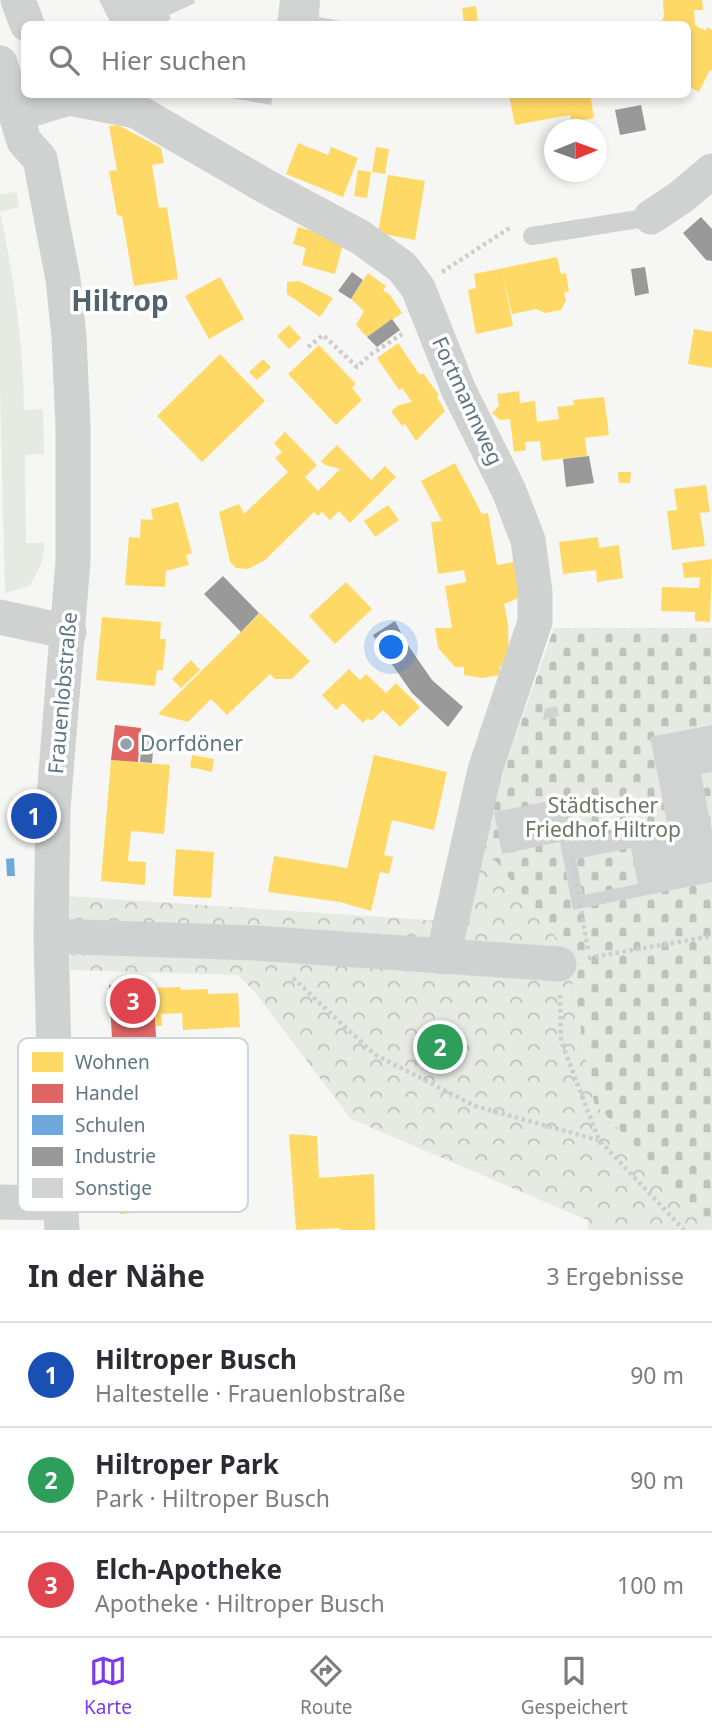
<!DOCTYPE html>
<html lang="de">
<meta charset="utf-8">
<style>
:root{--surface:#fff;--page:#f2f2f3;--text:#2b2b33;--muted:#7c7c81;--line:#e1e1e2;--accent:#7c3aed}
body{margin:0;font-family:"Noto Sans",sans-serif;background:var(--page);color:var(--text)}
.compass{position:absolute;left:544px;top:119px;width:63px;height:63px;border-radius:50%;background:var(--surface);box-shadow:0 4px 10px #0003;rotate:89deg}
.you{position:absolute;left:392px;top:648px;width:24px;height:24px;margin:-18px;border:5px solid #fff;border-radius:50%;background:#1a73e8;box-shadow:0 0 0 10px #1a73e833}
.badge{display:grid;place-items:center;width:46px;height:46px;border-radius:50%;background:var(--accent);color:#fff;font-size:23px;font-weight:700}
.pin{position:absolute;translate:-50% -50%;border:4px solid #fff;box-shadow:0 2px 7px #0006}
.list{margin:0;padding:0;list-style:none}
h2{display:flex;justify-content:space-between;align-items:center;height:91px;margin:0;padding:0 28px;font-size:30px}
h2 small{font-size:23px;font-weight:400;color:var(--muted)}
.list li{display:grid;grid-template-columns:46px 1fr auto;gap:21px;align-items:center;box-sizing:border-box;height:105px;padding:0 28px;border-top:2px solid var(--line)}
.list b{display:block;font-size:26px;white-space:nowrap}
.list p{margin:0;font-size:23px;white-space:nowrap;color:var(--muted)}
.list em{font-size:23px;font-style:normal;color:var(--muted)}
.icon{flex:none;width:38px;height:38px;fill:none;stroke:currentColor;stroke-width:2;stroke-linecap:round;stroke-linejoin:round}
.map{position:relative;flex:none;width:712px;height:1230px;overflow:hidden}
.search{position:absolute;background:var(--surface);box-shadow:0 4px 10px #0003;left:21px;right:21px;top:21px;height:77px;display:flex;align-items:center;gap:18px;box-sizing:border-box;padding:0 24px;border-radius:10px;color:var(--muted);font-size:26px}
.sheet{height:406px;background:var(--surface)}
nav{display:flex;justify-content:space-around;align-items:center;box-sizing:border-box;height:98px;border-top:2px solid var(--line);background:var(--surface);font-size:19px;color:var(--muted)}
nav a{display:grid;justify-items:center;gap:4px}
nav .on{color:var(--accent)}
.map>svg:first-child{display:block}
.green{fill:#e6eae2}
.forest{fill:url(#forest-crowns)}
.cemetery{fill:url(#cemetery-stones)}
.homes{fill:#ffd966}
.shops{fill:#e06666}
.schools{fill:#6fa8dc}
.industry{fill:#999}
.building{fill:#d1d2d2;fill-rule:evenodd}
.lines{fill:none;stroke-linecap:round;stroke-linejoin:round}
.path{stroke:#cccecf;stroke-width:4.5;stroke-dasharray:3.5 3.5;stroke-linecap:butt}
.service{stroke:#d0d1d1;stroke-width:18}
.minor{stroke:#d0d1d1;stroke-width:35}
.poi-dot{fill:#94a2aa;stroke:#fff;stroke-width:2.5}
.labels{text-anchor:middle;stroke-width:7;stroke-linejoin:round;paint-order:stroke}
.street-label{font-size:21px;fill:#5f7582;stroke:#fff}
.poi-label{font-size:21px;fill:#5f7582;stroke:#fff;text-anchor:start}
.park-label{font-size:21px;fill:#66795f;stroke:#fff}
.district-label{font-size:28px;font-weight:bold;fill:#52626c;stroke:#fff}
.key{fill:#fff;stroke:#cfd6da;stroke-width:2}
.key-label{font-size:19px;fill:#5f7582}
</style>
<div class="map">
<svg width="712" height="1230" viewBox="0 0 712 1230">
<defs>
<pattern id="forest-crowns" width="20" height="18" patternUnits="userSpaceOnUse" patternTransform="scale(1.75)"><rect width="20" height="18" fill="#e6eae2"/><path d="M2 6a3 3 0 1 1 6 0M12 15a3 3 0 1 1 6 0" fill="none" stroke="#bec2bd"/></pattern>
<pattern id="cemetery-stones" width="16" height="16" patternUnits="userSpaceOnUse" patternTransform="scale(1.75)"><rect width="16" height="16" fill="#e6eae2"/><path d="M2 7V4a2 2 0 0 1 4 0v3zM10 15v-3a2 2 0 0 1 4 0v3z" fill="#bec2bd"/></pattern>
</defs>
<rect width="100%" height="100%" fill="#f6f6f4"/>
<path class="green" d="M16,192L19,207L0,212C14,277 23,343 24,410L43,409L44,454L25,455L26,543H44C45,559 38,573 29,586L5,593L0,388V194Z"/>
<path class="forest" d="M479,839L567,951L594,1103L712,1227V1230H588L587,1220L351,1119L253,990L238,975L70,970L67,896L459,922Z"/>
<path class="cemetery" d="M554,628H712V1227L594,1103L567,951L479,840Z"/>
<path class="homes" d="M663,0H702L703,10H694L695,25L706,31L707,27L712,30V71L710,70L699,92L688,86V24H660L664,17Z
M476,6L478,24H464L462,8Z
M509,94H590L594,118L572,122L570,115L515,125Z
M118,125L161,148L164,163L152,165L159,208L167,207L178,279L134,286L122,216L117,215L109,171L117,170L109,126Z
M298,143L328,155L331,147L358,158L343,197L286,174Z
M376,147L389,149L385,174L372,172Z
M358,170L371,172L367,198L354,196Z
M388,175L425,181L415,240L378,233Z
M298,227L344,240L335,274L302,265L306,248L293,244Z
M557,257L561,274L566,273L569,292H564L566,300L561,310L545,313L536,309L512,314L503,275L513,326L476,334L468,290L476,288L474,274Z
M368,273L386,286L383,290L390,295L402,313L367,337L356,325L364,311L351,299Z
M220,277L244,319L209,339L185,296Z
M299,281L333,298L320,317L287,294V282Z
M289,325L301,338L289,349L277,336Z
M694,329L712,332V368L688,364Z
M398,343L420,375L423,373L439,395L437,397L445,411L416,441L405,424L402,426L391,411L399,405L412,402L402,388L399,390L377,358Z
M319,345L356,384L352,388L362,400L336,425L288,374Z
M220,354L265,401L202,462L157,416Z
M263,359L271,367L257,380L249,372Z
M519,391L520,403L535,401L537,422L559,419L557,407L574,405L573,400L604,397L609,435L585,438L587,456L542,461L540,441L525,442L526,450L514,452L510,419L500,420L492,413L499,406L497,394Z
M285,432L317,465L305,477L318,491L340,469L325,465L321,461L337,445L371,480L385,466L396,477L350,523L339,511L330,520L322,512L318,516L314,512L265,560L248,569L236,568L230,562L219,512L239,504L244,514L288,472L275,458L282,452L274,443Z
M455,463L482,514L488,513L497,565L519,561L523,596L504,604L508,624L509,665L500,666V675L482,678L464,675V667H455L438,648L435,628H452L445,586L466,582L464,570L438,574L431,522L442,521L421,481Z
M618,472H631L630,483H619Z
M706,485L710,512L700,513L705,546L672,550L667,511L677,510L674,489Z
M178,502L192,553L186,555L189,565L166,571L165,587L125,585L129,537L140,538L141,519L153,520L151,509Z
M388,505L399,520L375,537L364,521Z
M598,537L599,548L619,545L623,578L597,582L596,570L563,574L559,542Z
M712,559L710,622L695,621V612L661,611L662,587L699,588L700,577L684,578L682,563Z
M346,582L372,609L335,644L309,616Z
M260,613L310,661L292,679H275L270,674L227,715L211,699L188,722L158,714Z
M102,617L161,622L160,639H166L163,670H157L155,686L96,680Z
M191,660L200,670L181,688L172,679Z
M349,669L360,680L366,674L386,693L396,683L420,707L400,727L383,710L371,721L368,718L363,723L343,703L336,710L322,695Z
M192,755L214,759L212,772L190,767Z
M374,755L447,772L434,830L392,820L384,855L393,857L389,874L380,872L371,911L340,902L268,892L274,856L347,868Z
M111,760L170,765L164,834L131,831L128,861L146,862L145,885L101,881Z
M176,849L214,852L211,898L173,896Z
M180,987L181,990L208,989V994L238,993L240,1027L183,1030L182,1013L161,1014L162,1026H156L154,988Z
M289,1134L317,1136L319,1178L374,1174L375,1230H341L340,1228L296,1230Z
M158,1136L162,1211L120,1214L117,1138Z"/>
<path class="shops" d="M115,725L141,728L138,762L111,760Z
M153,983L157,1054L113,1056L109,985Z"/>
<path class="schools" d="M14,858L15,876H7L6,859Z"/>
<path class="industry" d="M641,105L646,130L620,135L615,110Z
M701,217L712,229V261L706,260L683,233Z
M645,267L649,293L635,296L631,269Z
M352,272L363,280L351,299L338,291Z
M392,319L400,330L377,347L367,337Z
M589,456L594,483L566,487L563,459Z
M223,576L259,613L241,632L204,594Z
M395,621L405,641L432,680L463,707L448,727L412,693L389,660L394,657L390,651L384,644L380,646L373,635Z
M142,738L154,739L152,763L140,762Z"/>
<path class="building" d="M99,0H194L195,3L169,15L171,19L161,24H111Z
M280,0H320L319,17L357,24H277Z
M210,94H273L271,105Z
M557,706L559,716L543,720L545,709Z
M712,725V772L701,774L712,831V882L573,910L560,842L502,854L494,812L569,797L577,840L667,822L650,737ZM631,848L638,884L583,895L576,859Z"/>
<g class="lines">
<path class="path" d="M442,272L511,227
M308,347L323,335L357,367L370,355L402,334
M572,856L588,950
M588,958L712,936
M293,978L374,1054L475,1106L598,1140
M560,995L561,1041L599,1140L684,1230"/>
<path class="service" d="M532,236L651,217"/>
<path class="minor" d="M18,0L27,24
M0,63L24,141L40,159L63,279L69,337L73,426V561L53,809L51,936L55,1096L62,1230
M16,114L69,98L136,111L265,186L360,237L402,267L418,288L459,391L509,491L528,540L535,592V622L485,770L443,957
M651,217L681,197L712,171
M0,617L69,632
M51,936L256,943L559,964
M0,1202L61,1203"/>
</g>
<circle class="poi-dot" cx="126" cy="744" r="7"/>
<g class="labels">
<g class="street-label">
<text transform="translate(467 401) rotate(65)" y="7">Fortmannweg</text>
<text transform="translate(63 693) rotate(-85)" y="7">Frauenlobstraße</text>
</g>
<g class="poi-label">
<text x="140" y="751">Dorfdöner</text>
</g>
<g class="park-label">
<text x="603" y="813">Städtischer<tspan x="603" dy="24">Friedhof Hiltrop</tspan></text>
</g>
<g class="district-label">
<text x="120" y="311">Hiltrop</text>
</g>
</g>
<rect x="18" y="1038" width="230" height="174" rx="10" class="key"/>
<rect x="32" y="1052" width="31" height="20" fill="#ffd966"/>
<rect x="32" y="1084" width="31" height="19" fill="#e06666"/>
<rect x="32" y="1115" width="31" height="20" fill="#6fa8dc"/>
<rect x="32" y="1147" width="31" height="19" fill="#999"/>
<rect x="32" y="1178" width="31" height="20" fill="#d1d2d2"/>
<g class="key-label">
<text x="75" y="1069">Wohnen</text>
<text x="75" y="1100">Handel</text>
<text x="75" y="1132">Schulen</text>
<text x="75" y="1163">Industrie</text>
<text x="75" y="1195">Sonstige</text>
</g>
</svg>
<svg class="compass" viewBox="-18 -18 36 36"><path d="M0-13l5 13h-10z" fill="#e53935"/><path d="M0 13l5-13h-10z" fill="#7c7c81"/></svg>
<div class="you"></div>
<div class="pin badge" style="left:34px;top:816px;background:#1a4fb4">1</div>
<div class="pin badge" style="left:440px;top:1047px;background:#2e9e5b">2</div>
<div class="pin badge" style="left:133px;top:1001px;background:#e0444e">3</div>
<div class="search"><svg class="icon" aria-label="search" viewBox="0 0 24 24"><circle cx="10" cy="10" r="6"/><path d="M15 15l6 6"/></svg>Hier suchen</div>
</div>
<section class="sheet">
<h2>In der Nähe<small>3 Ergebnisse</small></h2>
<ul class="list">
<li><span class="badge" style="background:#1a4fb4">1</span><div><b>Hiltroper Busch</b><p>Haltestelle · Frauenlobstraße</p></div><em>90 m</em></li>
<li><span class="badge" style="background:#2e9e5b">2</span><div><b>Hiltroper Park</b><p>Park · Hiltroper Busch</p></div><em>90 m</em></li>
<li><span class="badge" style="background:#e0444e">3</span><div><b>Elch-Apotheke</b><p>Apotheke · Hiltroper Busch</p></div><em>100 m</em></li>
</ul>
</section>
<nav>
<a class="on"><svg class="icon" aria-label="map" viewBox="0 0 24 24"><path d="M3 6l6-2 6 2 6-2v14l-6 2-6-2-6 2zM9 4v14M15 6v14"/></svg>Karte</a>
<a><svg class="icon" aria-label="directions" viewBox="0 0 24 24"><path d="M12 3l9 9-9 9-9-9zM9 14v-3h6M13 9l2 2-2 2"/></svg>Route</a>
<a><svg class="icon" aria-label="saved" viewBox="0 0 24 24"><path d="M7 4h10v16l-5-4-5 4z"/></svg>Gespeichert</a>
</nav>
